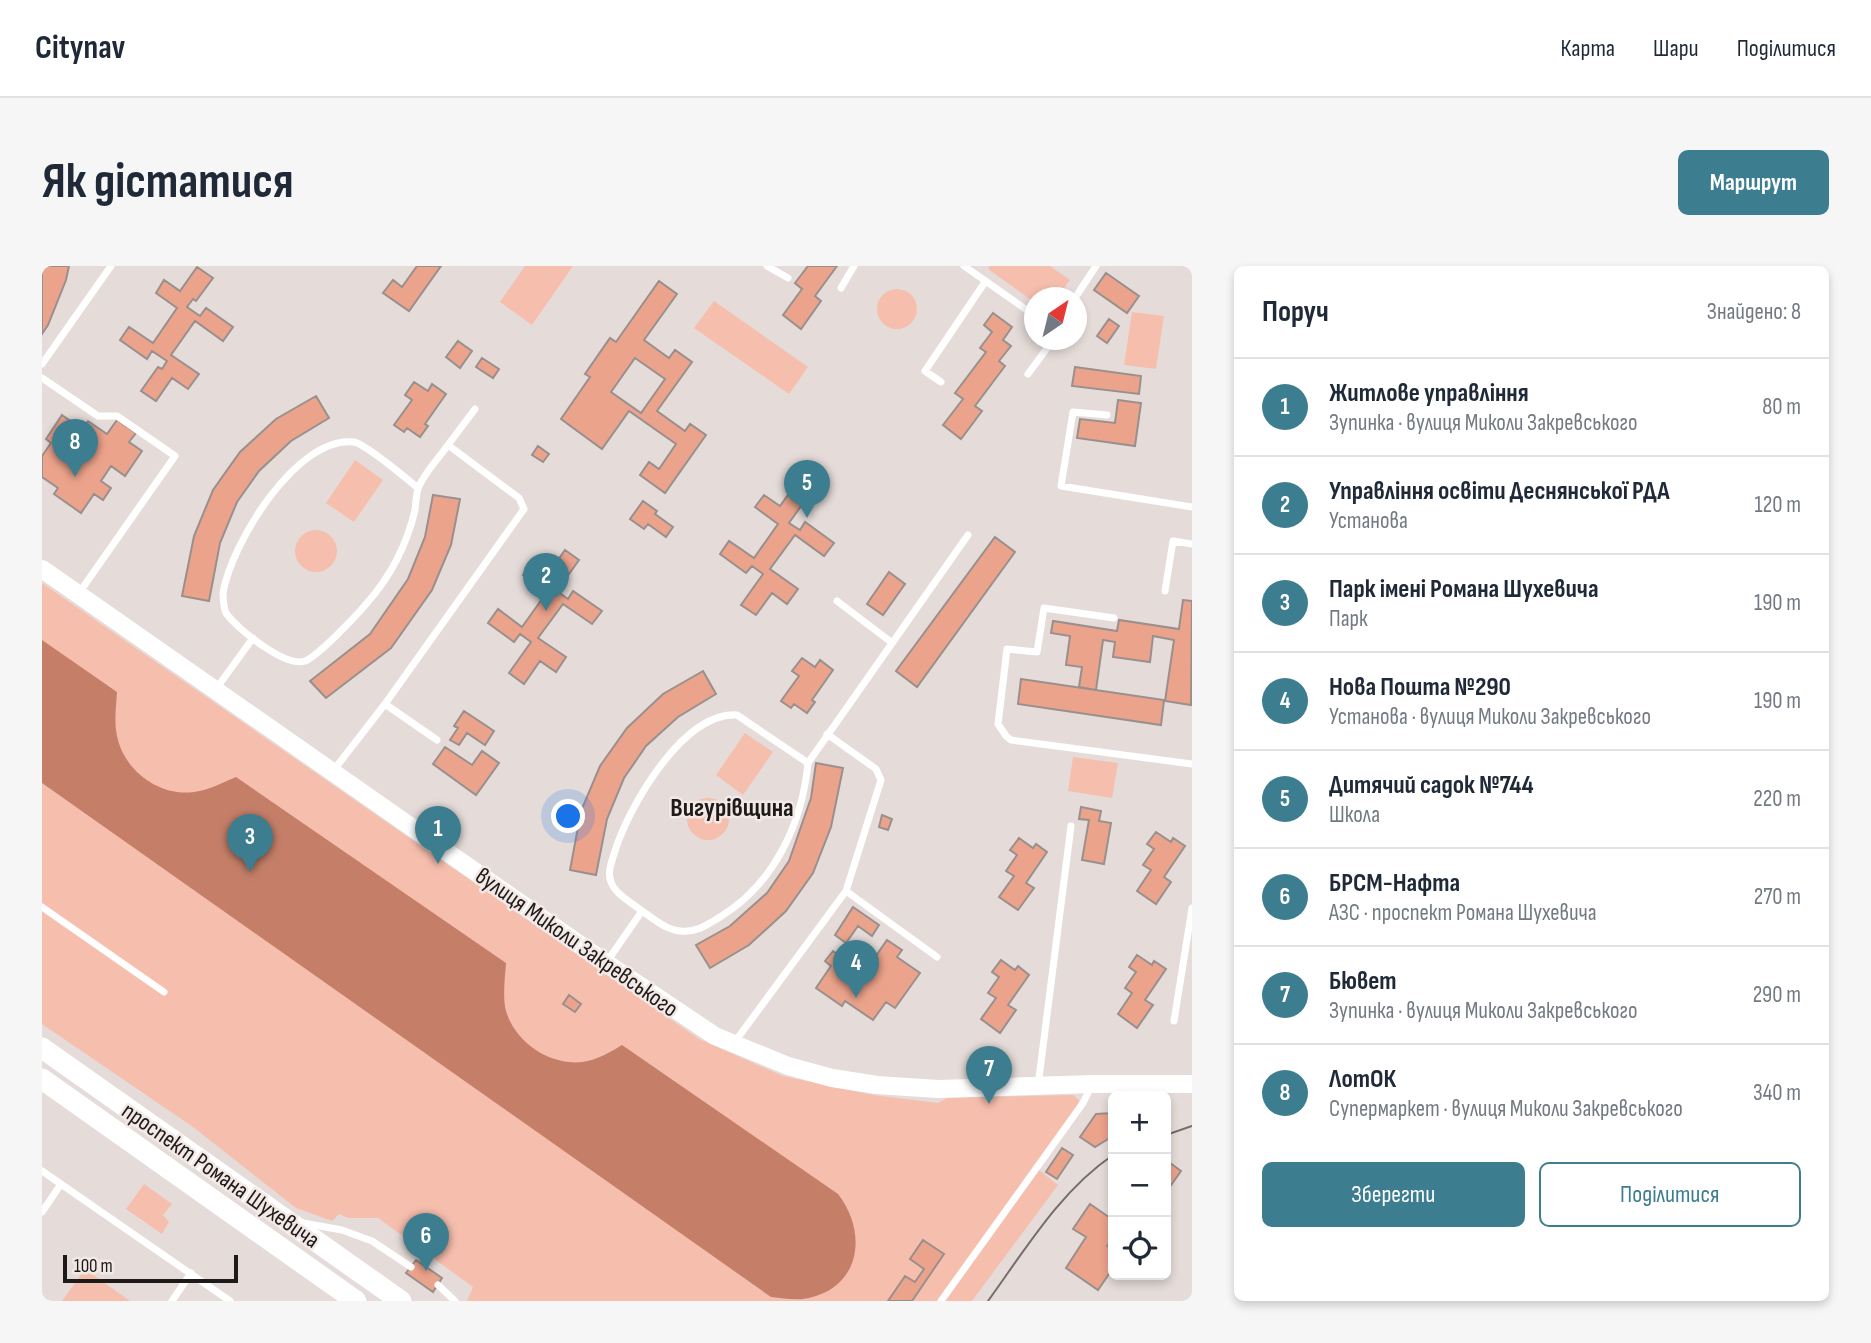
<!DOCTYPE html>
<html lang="uk">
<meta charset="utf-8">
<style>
:root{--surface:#fff;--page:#f6f6f7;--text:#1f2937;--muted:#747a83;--line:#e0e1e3;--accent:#3c7d8f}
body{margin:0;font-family:"Sofia Sans Condensed",sans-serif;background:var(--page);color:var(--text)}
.controls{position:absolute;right:21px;bottom:21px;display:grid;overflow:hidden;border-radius:10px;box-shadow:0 4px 10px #0003}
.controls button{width:63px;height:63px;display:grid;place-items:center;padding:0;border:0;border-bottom:2px solid var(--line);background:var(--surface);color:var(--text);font:35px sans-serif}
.compass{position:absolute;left:982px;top:21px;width:63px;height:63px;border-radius:50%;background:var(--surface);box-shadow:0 4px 10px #0003;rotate:35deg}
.scale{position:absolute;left:21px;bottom:18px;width:175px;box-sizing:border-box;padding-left:7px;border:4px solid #1d1a19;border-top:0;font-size:19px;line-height:24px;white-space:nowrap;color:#1d1a19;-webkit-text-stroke:5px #f2e9e6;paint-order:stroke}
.you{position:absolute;left:527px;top:551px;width:24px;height:24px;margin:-18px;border:5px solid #fff;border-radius:50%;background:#1a73e8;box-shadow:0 0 0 10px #1a73e833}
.badge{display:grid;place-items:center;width:46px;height:46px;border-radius:50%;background:var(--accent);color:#fff;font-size:23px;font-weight:700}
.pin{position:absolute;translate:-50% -58px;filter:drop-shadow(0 2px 4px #0008)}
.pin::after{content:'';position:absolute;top:37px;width:24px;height:21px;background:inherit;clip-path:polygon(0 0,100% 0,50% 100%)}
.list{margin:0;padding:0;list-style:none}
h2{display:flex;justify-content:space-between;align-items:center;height:91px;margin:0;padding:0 28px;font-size:30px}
h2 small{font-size:23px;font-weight:400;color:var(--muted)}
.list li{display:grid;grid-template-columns:46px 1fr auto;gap:21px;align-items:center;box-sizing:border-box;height:98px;padding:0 28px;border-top:2px solid var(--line)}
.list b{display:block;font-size:26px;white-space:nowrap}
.list p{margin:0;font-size:23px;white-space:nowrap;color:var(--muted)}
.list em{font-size:23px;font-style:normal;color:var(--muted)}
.actions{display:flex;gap:14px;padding:21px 28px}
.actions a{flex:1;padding:16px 0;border:2px solid var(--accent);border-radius:10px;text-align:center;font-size:24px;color:var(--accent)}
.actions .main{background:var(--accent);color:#fff}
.icon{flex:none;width:38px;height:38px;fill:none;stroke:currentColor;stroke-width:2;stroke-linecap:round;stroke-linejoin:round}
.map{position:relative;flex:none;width:1150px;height:1035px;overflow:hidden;border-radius:10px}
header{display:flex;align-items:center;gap:42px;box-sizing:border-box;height:98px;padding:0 35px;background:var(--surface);border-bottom:2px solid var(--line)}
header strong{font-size:33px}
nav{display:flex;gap:38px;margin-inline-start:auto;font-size:24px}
.intro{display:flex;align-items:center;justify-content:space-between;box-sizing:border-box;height:168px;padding:0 42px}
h1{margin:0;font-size:49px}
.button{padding:18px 32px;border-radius:10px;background:var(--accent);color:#fff;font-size:24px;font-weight:700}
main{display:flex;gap:42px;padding:0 42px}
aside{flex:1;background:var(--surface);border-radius:10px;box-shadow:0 4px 10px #0003}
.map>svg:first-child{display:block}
.green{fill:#f6bead}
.water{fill:#c57f69}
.building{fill:#eca38c;stroke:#99908e;stroke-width:2;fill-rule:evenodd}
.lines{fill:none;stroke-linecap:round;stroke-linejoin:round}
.service{stroke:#fff;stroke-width:7}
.tertiary{stroke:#fff;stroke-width:18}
.primary{stroke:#fff;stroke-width:21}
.tram{stroke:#736e6c;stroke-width:2}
.labels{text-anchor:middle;stroke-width:5;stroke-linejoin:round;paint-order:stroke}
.street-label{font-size:24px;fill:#1d1a19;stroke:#f2e9e6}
.neighbourhood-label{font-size:26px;font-weight:bold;fill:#1d1a19;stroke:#f2e9e6}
</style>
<header>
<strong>Citynav</strong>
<nav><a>Карта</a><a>Шари</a><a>Поділитися</a></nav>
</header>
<div class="intro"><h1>Як дістатися</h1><a class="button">Маршрут</a></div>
<main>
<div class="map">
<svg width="1150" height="1035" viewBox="0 0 1150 1035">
<rect width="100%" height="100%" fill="#e5dcd9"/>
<path class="green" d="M483,0H531L490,59L458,36Z
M948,0H1008L1028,14L1015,31L992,32V36L946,3Z
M835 43a20 20 0 1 1 40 0a20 20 0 1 1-40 0Z
M672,35L766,101L747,128L652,62Z
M1090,46L1122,50L1114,103L1082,99Z
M313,194L341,214L312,256L284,237Z
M253 285a21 21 0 1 1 42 0a21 21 0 1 1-42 0Z
M0,317L657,773L741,810L831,829L896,837L905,832L1031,829L1037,834L1035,841L993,901L1016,919L930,1035H425L431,1021L336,952H306L297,948L290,955L254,942L151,861L0,758Z
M703,467L731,486L701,529L674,509Z
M1031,491L1076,497L1070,532L1026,525Z
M645 553a21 21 0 1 1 42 0a21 21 0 1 1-42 0Z
M102,918L130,938L121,949L127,956L120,968L84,943Z
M43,1003L88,1035H20Z"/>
<path class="water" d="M0,374L75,426C74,441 72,456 75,470C82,505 118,531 152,526C167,524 180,517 194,511L464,697C463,711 461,727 463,741C470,774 506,800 540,796C555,794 567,787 580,779L796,928C825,965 820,1020 767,1032C754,1035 742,1032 729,1031L0,517Z"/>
<path class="building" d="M27,0L24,14L6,59L0,68V0Z
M375,0H399L367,45L341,27L351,14L360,21Z
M766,0H795L773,30L779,35L759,63L741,49L760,23L753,17Z
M155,1L171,12L154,35L151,33L145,41L158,50L164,42L191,61L181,75L153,55L129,89L157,108L146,123L130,112L114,135L99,125L116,101L120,103L125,95L110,85L105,93L78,74L87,61L111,77L135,42L114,27L122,14L138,25Z
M1064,7L1097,30L1085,47L1052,24Z
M617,15L635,28L602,74L627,92L633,84L650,96L615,145L643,165L648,158L664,169L623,227L598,209L607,196L617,203L634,178L587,145L560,183L519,153L548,111L543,108L568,72L574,76ZM593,92L623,113L599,147L569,126Z
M951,47L970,61L961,74L969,80L957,95L963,100L933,140L940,145L919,173L901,159L921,133L913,127L944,86L938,82L950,66L942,59Z
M1067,53L1077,60L1065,77L1055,70Z
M416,75L430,85L418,102L404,91Z
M440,92L457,103L451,112L434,101Z
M1033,101L1099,110L1097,128L1030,120Z
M372,116L386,125L390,118L404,128L383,158L386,160L378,171L365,162L362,166L352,159L370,134L363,129Z
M274,130L287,152L249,175L217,205L195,236L178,277L167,335L140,330L152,270L171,224L198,186L234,153Z
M1076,134L1099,137L1093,180L1035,172L1038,153L1073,157Z
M20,149L40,163L46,155L65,168L75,154L94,167L87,176L100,185L83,210L69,200L59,215L69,222L61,234L52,228L39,247L12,228L16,222L0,211V190L9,177L4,173Z
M496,180L507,188L501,196L490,189Z
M755,216L769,226L747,257L758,264L763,256L792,277L782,290L753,269L728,303L756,323L745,338L730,327L714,349L699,339L721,308L710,300L704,307L678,288L687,275L712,292L736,258L713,241L722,229L738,240Z
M391,229L418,233L409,279L390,324L349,382L284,432L268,415L328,368L366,313L383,271Z
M601,235L615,245L613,248L631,261L624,271L606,258L602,263L588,253Z
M953,271L973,286L875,421L854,405Z
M523,284L537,294L515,325L526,333L531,325L560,345L550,358L521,338L496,372L524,391L514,406L498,395L482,418L467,407L489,376L478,368L472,376L446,357L456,343L480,361L505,326L481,309L490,297L506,308Z
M847,306L863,318L841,349L825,338Z
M1141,334L1150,335L1149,439L1123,435L1132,374L1111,370L1108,396L1071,391L1073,376L1061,374L1054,424L1037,421L1040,401L1024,399L1028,370L1009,367L1011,355L1075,365L1077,354L1137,363Z
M760,392L773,401L778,394L791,404L770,434L773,436L765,447L752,438L749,442L739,435L757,410L750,405Z
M661,405L674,428L636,451L604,480L582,512L565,553L554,609L528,604L539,545L558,500L585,462L621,428Z
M979,413L1122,434L1119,459L976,438Z
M422,445L452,465L443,479L425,467L417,479L408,474L416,462L412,460Z
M403,481L430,499L440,485L457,497L434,529L391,498Z
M774,497L801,502L789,561L771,607L744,645L707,679L668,702L654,679L688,660L725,627L747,595L769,532Z
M1039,541L1059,545L1057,555L1069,557L1062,598L1040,594L1047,554L1037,553Z
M840,549L850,553L846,564L837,561Z
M1114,566L1129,576L1131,572L1143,580L1122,611L1129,616L1114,638L1095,625L1109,604L1101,599L1112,583L1105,578Z
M977,572L991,582L994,578L1005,586L984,617L992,622L976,644L957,631L972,610L964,605L975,589L968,584Z
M811,641L837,659L830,670L816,660L804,677L793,669Z
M845,674L860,684L855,691L878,707L853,742L844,736L831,754L803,735L800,740L774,722L789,700L783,695L791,685L822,707Z
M1095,689L1110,699L1112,695L1124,703L1103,734L1111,739L1095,762L1076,748L1090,727L1083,722L1094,706L1087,701Z
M959,694L973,704L976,700L987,709L966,739L974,744L958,767L939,753L954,732L946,727L957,711L950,706Z
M527,729L539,738L533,746L521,738Z
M1071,847V870L1053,881L1038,871L1054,848Z
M1020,882L1031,889L1015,913L1004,906Z
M1124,894L1139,905L1125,925L1128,927L1124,933Z
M1048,938L1071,954V971L1065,980L1071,984V1002L1056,1024L1024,1002L1044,971L1031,963Z
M881,974L902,988L870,1035H846L863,1010L873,1016L882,1003L868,993Z
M374,994L400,1012L391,1026L364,1007Z"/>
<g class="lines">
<path class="service" d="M725,0L746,12
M922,0L992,49
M799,22L812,0
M1033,32L1054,0
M0,98L69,0
M986,108L1011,74
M0,112L56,150H75L133,190L37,327
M899,116L883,105L943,16
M1065,149L1031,146L1019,220L1150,241
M406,179L433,143
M1123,325L1131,275L1150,278
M795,335L849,376
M1072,352L1002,342L995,386L965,383L956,458L964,470L969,474L1150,498
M174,423L211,372
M343,438L395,474
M291,505L343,438L482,243L477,232L406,179C397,192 381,208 376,223C374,229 374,237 373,244C365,278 348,311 325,337C314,350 277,389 263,395C244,402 195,363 184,347C182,343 181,332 181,327C189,278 255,169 312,176C323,178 364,212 376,222
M804,625L895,691
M0,641L122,726
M600,645C611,652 624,664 638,665C653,667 665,659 678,651C731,619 760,559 766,497
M564,697L600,645C590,637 573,628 569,616C565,606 570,595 573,585C587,540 642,445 695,449L766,497L926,269
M1132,755L1150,642
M692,777L804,625L839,514L834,503L785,468
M996,820L1029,560
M0,905L188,1035
M0,946L19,918
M261,957L300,964L330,975L369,1001
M396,1019L413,1035
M130,1035L149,1007
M899,1035L1041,837L1049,821"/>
<path class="tertiary" d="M0,303L564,697L673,770L746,800L790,812L835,819L896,823L1051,818H1150"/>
<path class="primary" d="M0,782L359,1035
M0,813L314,1035"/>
<path class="tram" d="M1124,869L1150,860
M946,1035C983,984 1018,925 1071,889"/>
</g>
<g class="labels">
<g class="street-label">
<text transform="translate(535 676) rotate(35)" y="8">вулиця Миколи Закревського</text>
<text transform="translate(179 909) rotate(35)" y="8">проспект Романа Шухевича</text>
</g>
<g class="neighbourhood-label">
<text x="690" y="550">Вигурівщина</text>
</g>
</g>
</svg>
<div class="controls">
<button>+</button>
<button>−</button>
<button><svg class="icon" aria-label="locate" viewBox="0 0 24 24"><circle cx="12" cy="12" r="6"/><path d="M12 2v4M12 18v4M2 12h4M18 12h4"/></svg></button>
</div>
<svg class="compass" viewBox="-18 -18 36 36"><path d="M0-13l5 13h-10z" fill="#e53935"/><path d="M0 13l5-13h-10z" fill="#747a83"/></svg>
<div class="scale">100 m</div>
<div class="you"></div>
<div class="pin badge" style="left:396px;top:598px">1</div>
<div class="pin badge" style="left:504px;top:345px">2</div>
<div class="pin badge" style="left:208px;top:606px">3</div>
<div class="pin badge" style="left:814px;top:732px">4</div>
<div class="pin badge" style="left:765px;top:252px">5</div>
<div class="pin badge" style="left:384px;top:1005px">6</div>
<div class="pin badge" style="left:947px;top:838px">7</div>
<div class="pin badge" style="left:33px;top:211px">8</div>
</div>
<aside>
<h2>Поруч<small>Знайдено: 8</small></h2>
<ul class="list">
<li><span class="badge">1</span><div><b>Житлове управління</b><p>Зупинка · вулиця Миколи Закревського</p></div><em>80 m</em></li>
<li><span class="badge">2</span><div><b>Управління освіти Деснянської РДА</b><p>Установа</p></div><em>120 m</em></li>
<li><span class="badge">3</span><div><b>Парк імені Романа Шухевича</b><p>Парк</p></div><em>190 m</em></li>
<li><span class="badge">4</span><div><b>Нова Пошта №290</b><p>Установа · вулиця Миколи Закревського</p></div><em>190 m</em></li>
<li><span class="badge">5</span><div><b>Дитячий садок №744</b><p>Школа</p></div><em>220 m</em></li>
<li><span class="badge">6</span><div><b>БРСМ-Нафта</b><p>АЗС · проспект Романа Шухевича</p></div><em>270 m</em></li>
<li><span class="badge">7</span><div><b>Бювет</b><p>Зупинка · вулиця Миколи Закревського</p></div><em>290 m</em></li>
<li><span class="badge">8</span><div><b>ЛотОК</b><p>Супермаркет · вулиця Миколи Закревського</p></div><em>340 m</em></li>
</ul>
<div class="actions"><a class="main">Зберегти</a><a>Поділитися</a></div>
</aside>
</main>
